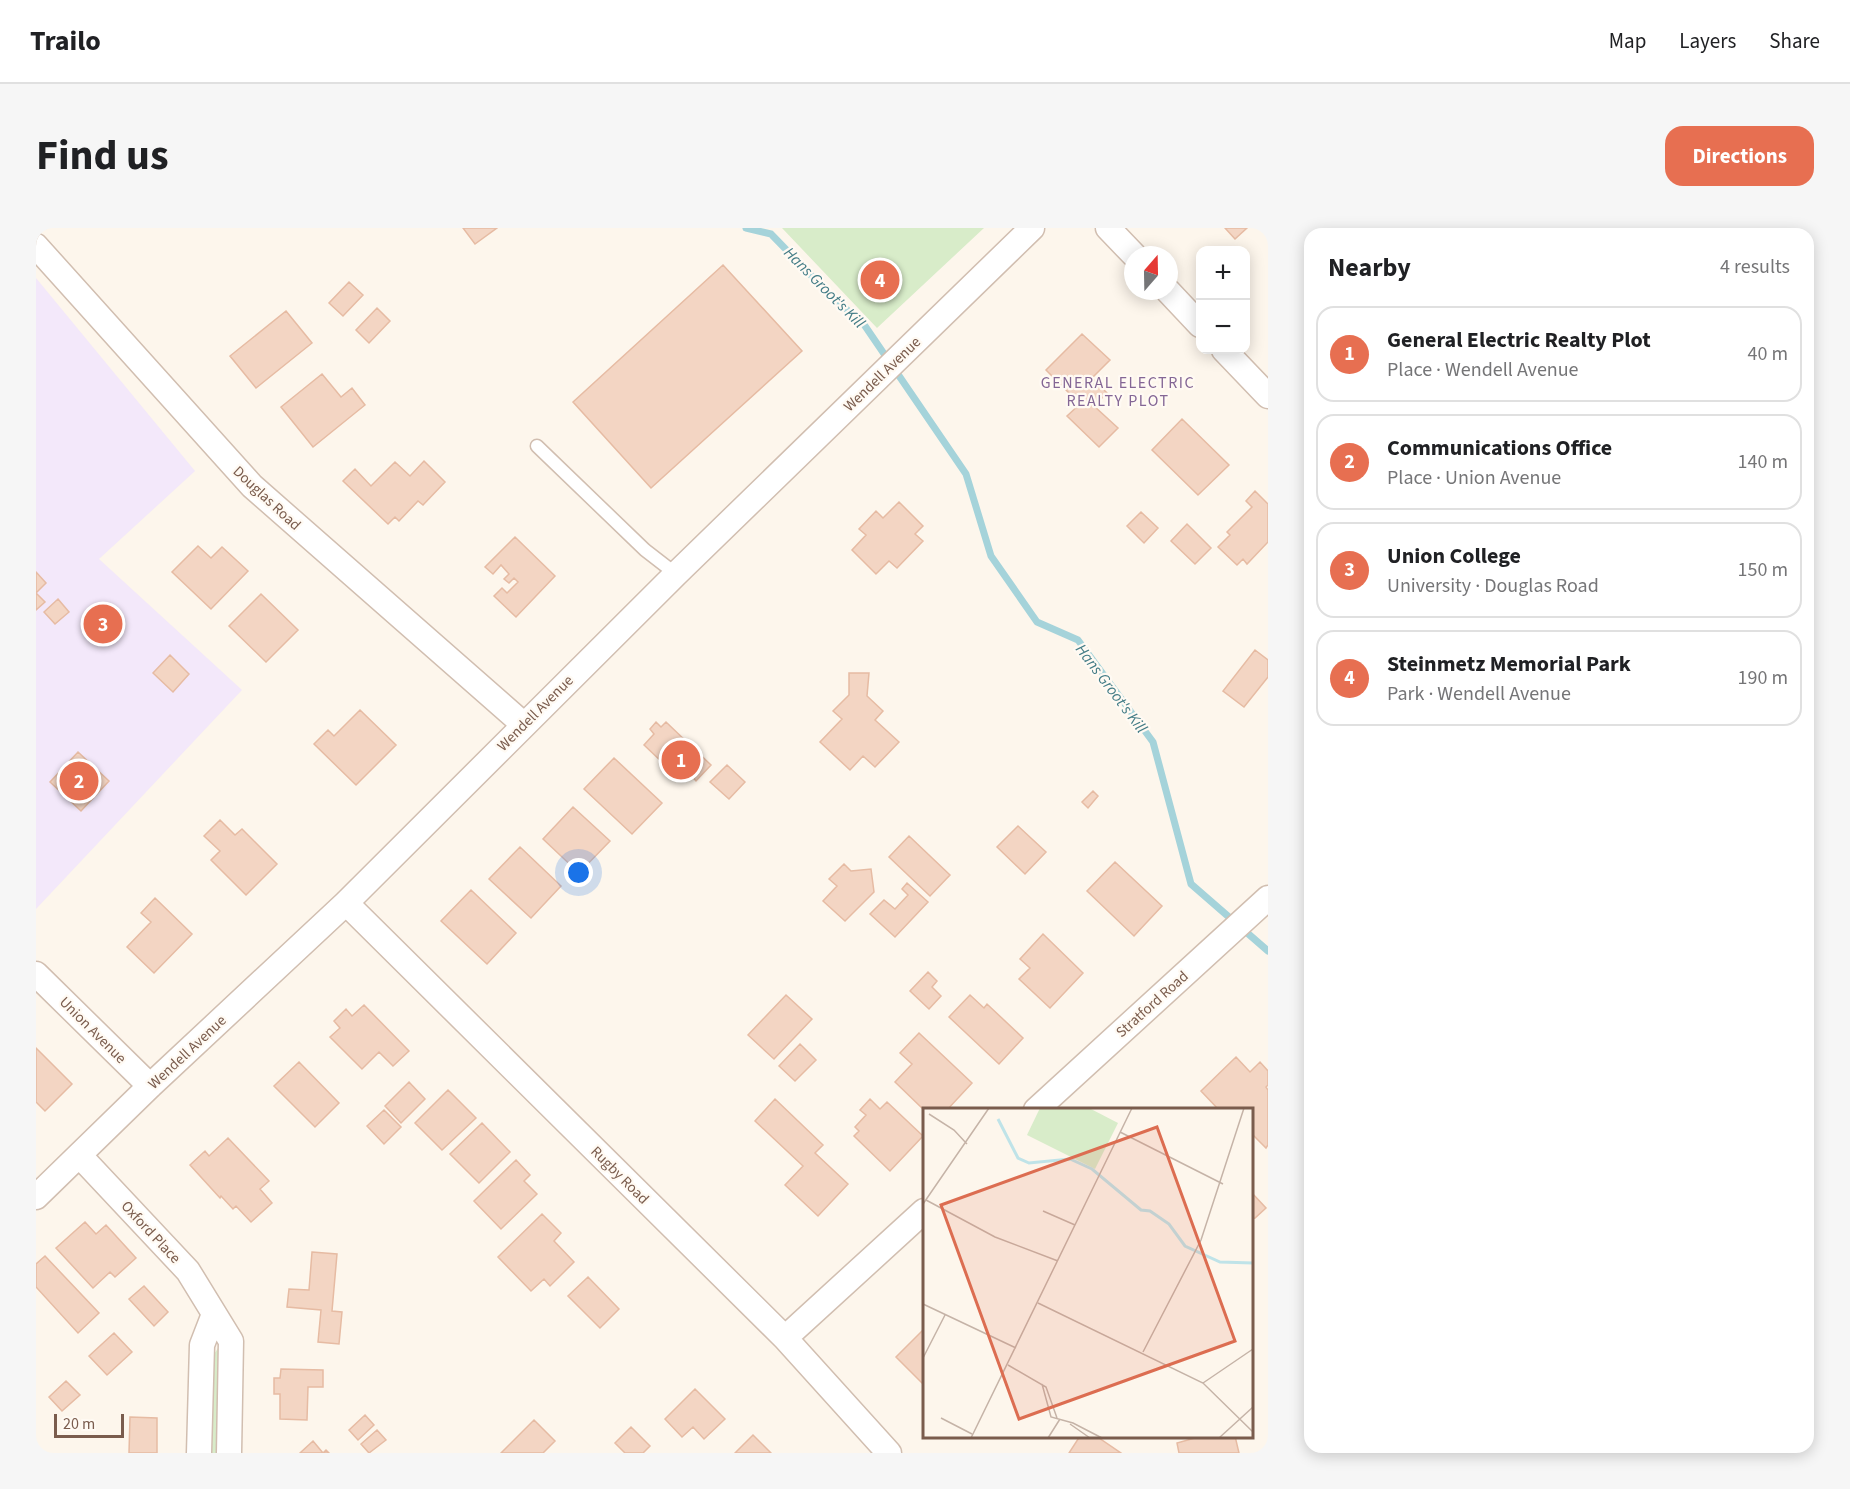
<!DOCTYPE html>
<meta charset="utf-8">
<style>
:root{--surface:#fff;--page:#f6f6f6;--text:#202124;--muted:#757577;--line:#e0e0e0;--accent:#e76f51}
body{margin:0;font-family:"Source Sans 3",sans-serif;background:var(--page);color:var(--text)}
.controls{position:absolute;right:18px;top:18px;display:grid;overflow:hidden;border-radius:12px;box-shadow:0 3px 15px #0003}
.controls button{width:54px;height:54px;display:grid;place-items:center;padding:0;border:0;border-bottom:2px solid var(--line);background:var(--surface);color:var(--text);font:30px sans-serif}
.compass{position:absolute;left:1088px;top:18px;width:54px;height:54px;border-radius:50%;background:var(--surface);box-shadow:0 3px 15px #0003;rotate:20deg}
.scale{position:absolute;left:18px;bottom:15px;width:70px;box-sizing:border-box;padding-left:6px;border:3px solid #7a5c4d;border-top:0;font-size:16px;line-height:21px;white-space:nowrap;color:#7a5c4d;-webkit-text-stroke:4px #fffaf3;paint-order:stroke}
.you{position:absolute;left:543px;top:645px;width:21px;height:21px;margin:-15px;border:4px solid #fff;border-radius:50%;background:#1a73e8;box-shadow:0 0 0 9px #1a73e833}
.badge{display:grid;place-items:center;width:39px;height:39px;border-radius:50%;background:var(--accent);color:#fff;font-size:20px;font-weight:700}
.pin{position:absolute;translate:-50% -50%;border:3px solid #fff;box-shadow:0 2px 6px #0006}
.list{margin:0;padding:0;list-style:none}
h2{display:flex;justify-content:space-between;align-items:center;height:78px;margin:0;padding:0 24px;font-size:26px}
h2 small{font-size:20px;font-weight:400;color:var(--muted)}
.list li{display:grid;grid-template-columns:39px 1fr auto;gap:18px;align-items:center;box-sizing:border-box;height:96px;margin:0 12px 12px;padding:0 12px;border:2px solid var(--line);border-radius:18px}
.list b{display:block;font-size:22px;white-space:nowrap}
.list p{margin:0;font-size:20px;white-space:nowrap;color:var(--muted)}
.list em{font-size:20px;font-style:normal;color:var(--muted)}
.map{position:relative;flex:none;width:1232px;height:1225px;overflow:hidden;border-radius:18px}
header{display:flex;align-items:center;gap:36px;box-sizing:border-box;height:84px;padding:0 30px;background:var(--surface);border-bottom:2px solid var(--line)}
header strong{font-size:28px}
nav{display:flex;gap:33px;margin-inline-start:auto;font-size:21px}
.intro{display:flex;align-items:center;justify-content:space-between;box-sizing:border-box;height:144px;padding:0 36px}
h1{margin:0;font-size:42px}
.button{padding:15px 27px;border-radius:18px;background:var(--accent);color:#fff;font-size:21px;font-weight:700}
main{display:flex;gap:36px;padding:0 36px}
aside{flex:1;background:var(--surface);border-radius:18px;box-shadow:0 3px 15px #0003}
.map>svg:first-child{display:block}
.education{fill:#f3e8fa}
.green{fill:#d8ecc9}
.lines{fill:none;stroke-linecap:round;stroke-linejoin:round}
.stream{stroke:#a5d3da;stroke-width:7}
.building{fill:#f3d5c3;stroke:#e6bba3;stroke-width:1.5}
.service-casing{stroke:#d1beb0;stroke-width:15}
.minor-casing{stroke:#d1beb0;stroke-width:27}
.service{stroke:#fff;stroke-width:12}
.minor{stroke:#fff;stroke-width:24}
.labels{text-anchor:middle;stroke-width:4.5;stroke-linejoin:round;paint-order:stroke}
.street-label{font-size:15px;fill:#7a5c4d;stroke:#fffaf3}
.water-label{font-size:16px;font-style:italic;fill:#437c86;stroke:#fffaf3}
.neighbourhood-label{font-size:16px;letter-spacing:1.5px;fill:#846695;stroke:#fffaf3}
.inset-river{fill:none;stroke:#bfe3e8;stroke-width:3}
.inset-road{fill:none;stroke:#c5b3a7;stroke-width:1.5}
.view{fill:#dc6d51;fill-opacity:0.15;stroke:#dc6d51;stroke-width:3}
.inset-edge{fill:none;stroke:#7a5c4d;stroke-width:3}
</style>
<header>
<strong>Trailo</strong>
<nav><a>Map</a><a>Layers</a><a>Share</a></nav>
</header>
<div class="intro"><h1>Find us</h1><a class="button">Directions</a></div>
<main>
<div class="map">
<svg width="1232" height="1225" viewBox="0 0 1232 1225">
<rect width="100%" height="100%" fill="#fdf6ec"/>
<path class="education" d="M0,50L159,243L63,331L206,462L0,681Z"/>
<path class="green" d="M746,0H948L841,100Z
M182,1120L185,1128L183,1225H176L177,1128Z"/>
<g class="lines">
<path class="stream" d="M710,0L735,6L799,72L827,95L930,246L955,328L1001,394L1042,412L1117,514L1155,656L1232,723"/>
</g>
<path class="building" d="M427,0H461L439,16Z
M1189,0H1211L1199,11Z
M687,37L766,123L615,260L537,174Z
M313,54L327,67L307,88L293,75Z
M341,80L354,93L333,115L320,102Z
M250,83L276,115L220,160L194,128Z
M1046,106L1074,132L1056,150L1071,165L1058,178L1082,200L1063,219L1031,188L1044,176L1010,142Z
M286,146L305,169L316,160L329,177L277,219L245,179Z
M1146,191L1193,237L1162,267L1116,222Z
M388,233L409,254L387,277L382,273L363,293L359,289L352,296L307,253L319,241L335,258L359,234L374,248Z
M1219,263L1232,276V314L1211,336L1207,331L1201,337L1182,319L1194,307L1191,304L1216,279L1210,273Z
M863,274L887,298L879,306L887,313L861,340L853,333L840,346L816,322L830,307L823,301L840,283L847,290Z
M1105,284L1122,300L1108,315L1091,298Z
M1151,296L1175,320L1159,336L1135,313Z
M479,309L519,348L480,389L458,368L466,360L471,365L482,354L478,350L473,355L468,351L473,346L465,337L457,346L449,339Z
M162,318L175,330L186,319L212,343L175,381L136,344Z
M0,344L10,355L0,365L9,374L0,382Z
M225,366L262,402L230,434L193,398Z
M22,371L33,384L19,396L8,384Z
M1219,422L1232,432V449L1208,479L1187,463Z
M134,427L153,446L137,464L117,445Z
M813,445H833L831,468L847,483L839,492L863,514L839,539L827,528L814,542L784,514L806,491L797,483L813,467Z
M324,482L360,517L320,557L278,516L292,502L298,508Z
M620,494L625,499L630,494L675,537L660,553L653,545L646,553L608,517L618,506L614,501Z
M42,524L73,553L45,583L14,554Z
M578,530L626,575L596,606L548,561Z
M691,537L709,554L693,571L674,554Z
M1057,563L1062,568L1052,580L1046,574Z
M537,579L574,613L543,645L507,611Z
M184,592L199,607L206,601L241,636L210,667L175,632L184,623L168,608Z
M982,598L1010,624L989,646L961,619Z
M873,608L914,647L894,668L853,629Z
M484,619L525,658L495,690L453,651Z
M1079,634L1126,678L1098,708L1051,663Z
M808,636L815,643L835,641L838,664L809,693L787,673L801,658L793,651Z
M871,655L892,674L859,709L834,686L848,672L859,681L872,667L866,661Z
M435,662L480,705L451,736L405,693Z
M119,670L156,706L118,745L91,719L115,694L105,685Z
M1007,706L1047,745L1014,780L983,751L994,740L984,731Z
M892,744L901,753L896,759L905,768L893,781L874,763Z
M750,767L776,791L738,831L712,807Z
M934,767L948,780L951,776L987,810L963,836L913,789Z
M328,777L373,823L357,838L343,824L326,841L294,809L304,800L298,793L310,781L316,788Z
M883,805L936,855L911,882L905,880L903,882H888L859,854L876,836L864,825Z
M764,816L780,832L759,853L743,838Z
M0,820L36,856L9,883L0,874Z
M1200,829L1214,844L1224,834L1232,843V857L1230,859L1232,862V917L1230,920L1217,907L1216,909V882H1183L1165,863Z
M263,834L303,875L279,899L238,858Z
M373,854L389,871L365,895L349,878Z
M412,862L440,890L406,922L379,895Z
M739,871L787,917L779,925L812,956L782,988L749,957L767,938L719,893Z
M834,871L844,881L851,874L887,908L854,943L818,908L823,903L819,899L830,887L824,882Z
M348,882L365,899L348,916L331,898Z
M446,895L474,924L443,955L414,926Z
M192,910L233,953L224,961L236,975L215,994L200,978L197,981L185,968L184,970L154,937L169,923L173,928Z
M480,932L494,947L488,953L501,966L465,1001L438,973Z
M1216,965L1230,980L1219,990L1216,991Z
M506,986L525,1005L518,1013L538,1034L514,1058L508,1051L495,1063L462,1029Z
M49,994L60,1006L70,997L100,1030L79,1049L74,1044L57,1060L20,1020Z
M276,1024L301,1026L296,1083L306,1084L303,1116L282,1114L285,1082L251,1079L253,1061L273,1062Z
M9,1028L63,1085L42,1105L0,1059V1036Z
M552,1049L583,1081L564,1100L532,1068Z
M108,1058L132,1084L118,1098L93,1071Z
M888,1101V1157L860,1129Z
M78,1105L96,1124L71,1147L53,1128Z
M245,1141L287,1142V1159H272L271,1192L244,1191V1166H238V1150H244Z
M30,1153L44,1167L26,1183L13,1169Z
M659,1161L689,1191L668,1211L657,1199L646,1209L629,1191Z
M329,1187L338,1197L322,1212L313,1202Z
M94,1189L121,1190V1225H93Z
M498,1192L519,1213L507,1225H465Z
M595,1199L614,1218L607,1225H589L579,1215Z
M341,1202L350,1212L333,1225L325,1216Z
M717,1207L735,1225H699Z
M1044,1208H1060L1085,1225H1033Z
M1166,1208H1199L1203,1225H1143L1141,1215Z
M277,1213L287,1225L290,1222L293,1225H264Z"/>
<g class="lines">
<defs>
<path id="service" d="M501,218L609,322L640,346"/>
<path id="minor" d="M1072,0L1098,27
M0,18L216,258L487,496
M1132,63L1164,97
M1188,122L1232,168
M310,675L749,1110L853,1225
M0,746L114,858
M1000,882L1232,670
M44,928L152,1043L195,1113L193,1225
M0,969L114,858L310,675L640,346L996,0
M749,1110L888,983
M163,1225L166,1117L178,1086"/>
</defs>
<use href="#service" class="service-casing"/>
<use href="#minor" class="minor-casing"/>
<use href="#service" class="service"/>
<use href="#minor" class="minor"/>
</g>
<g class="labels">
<g class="street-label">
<text transform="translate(846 146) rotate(-44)" y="5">Wendell Avenue</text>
<text transform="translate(231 270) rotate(43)" y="5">Douglas Road</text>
<text transform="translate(499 485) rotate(-45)" y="5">Wendell Avenue</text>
<text transform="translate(1116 776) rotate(-42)" y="5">Stratford Road</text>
<text transform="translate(57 802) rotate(45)" y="5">Union Avenue</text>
<text transform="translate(151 824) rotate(-43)" y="5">Wendell Avenue</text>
<text transform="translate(584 947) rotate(45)" y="5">Rugby Road</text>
<text transform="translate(115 1004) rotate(47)" y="5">Oxford Place</text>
</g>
<g class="water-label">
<text transform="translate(789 59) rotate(45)" y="6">Hans Groot's Kill</text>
<text transform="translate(1076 460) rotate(53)" y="6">Hans Groot's Kill</text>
</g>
<g class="neighbourhood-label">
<text x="1082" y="160">GENERAL ELECTRIC<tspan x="1082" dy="18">REALTY PLOT</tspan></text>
</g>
</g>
<g transform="translate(887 880)">
<rect width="330" height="330" fill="#fdf6ec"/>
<path d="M117,0H166L195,15L172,61L104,27Z" fill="#d8ecc9"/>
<path class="inset-river" d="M75,11L95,50L106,55L147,51L169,61L218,102L227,103L246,116L262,138L297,154L330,155"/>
<path class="inset-road" d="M6,6L31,22L44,36M197,24L300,76M3,92L72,129L135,153M0,96L66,0M120,103L152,117M115,195L280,275L330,324M0,196L93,240M220,244L278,132L321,0M0,250L22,207M85,257L123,279L134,310M280,275L330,241M119,276L128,309L150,315L179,330M18,310L49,326M147,316L167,330M48,330L209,0M125,330L137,311M296,330L330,299"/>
<path class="view" d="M234,19L312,233L96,311L18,97Z"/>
<rect width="330" height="330" class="inset-edge"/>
</g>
</svg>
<div class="controls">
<button>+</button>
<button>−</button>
</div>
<svg class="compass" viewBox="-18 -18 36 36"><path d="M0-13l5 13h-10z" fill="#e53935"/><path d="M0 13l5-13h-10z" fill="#757577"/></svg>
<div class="scale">20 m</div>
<div class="you"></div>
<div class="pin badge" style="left:645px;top:532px">1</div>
<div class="pin badge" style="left:43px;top:553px">2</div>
<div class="pin badge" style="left:67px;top:396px">3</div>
<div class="pin badge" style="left:844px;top:52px">4</div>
</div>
<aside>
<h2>Nearby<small>4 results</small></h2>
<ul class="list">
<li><span class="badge">1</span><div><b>General Electric Realty Plot</b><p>Place · Wendell Avenue</p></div><em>40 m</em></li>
<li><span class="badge">2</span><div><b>Communications Office</b><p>Place · Union Avenue</p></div><em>140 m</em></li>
<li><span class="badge">3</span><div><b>Union College</b><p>University · Douglas Road</p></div><em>150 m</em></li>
<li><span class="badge">4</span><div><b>Steinmetz Memorial Park</b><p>Park · Wendell Avenue</p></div><em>190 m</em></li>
</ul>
</aside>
</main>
